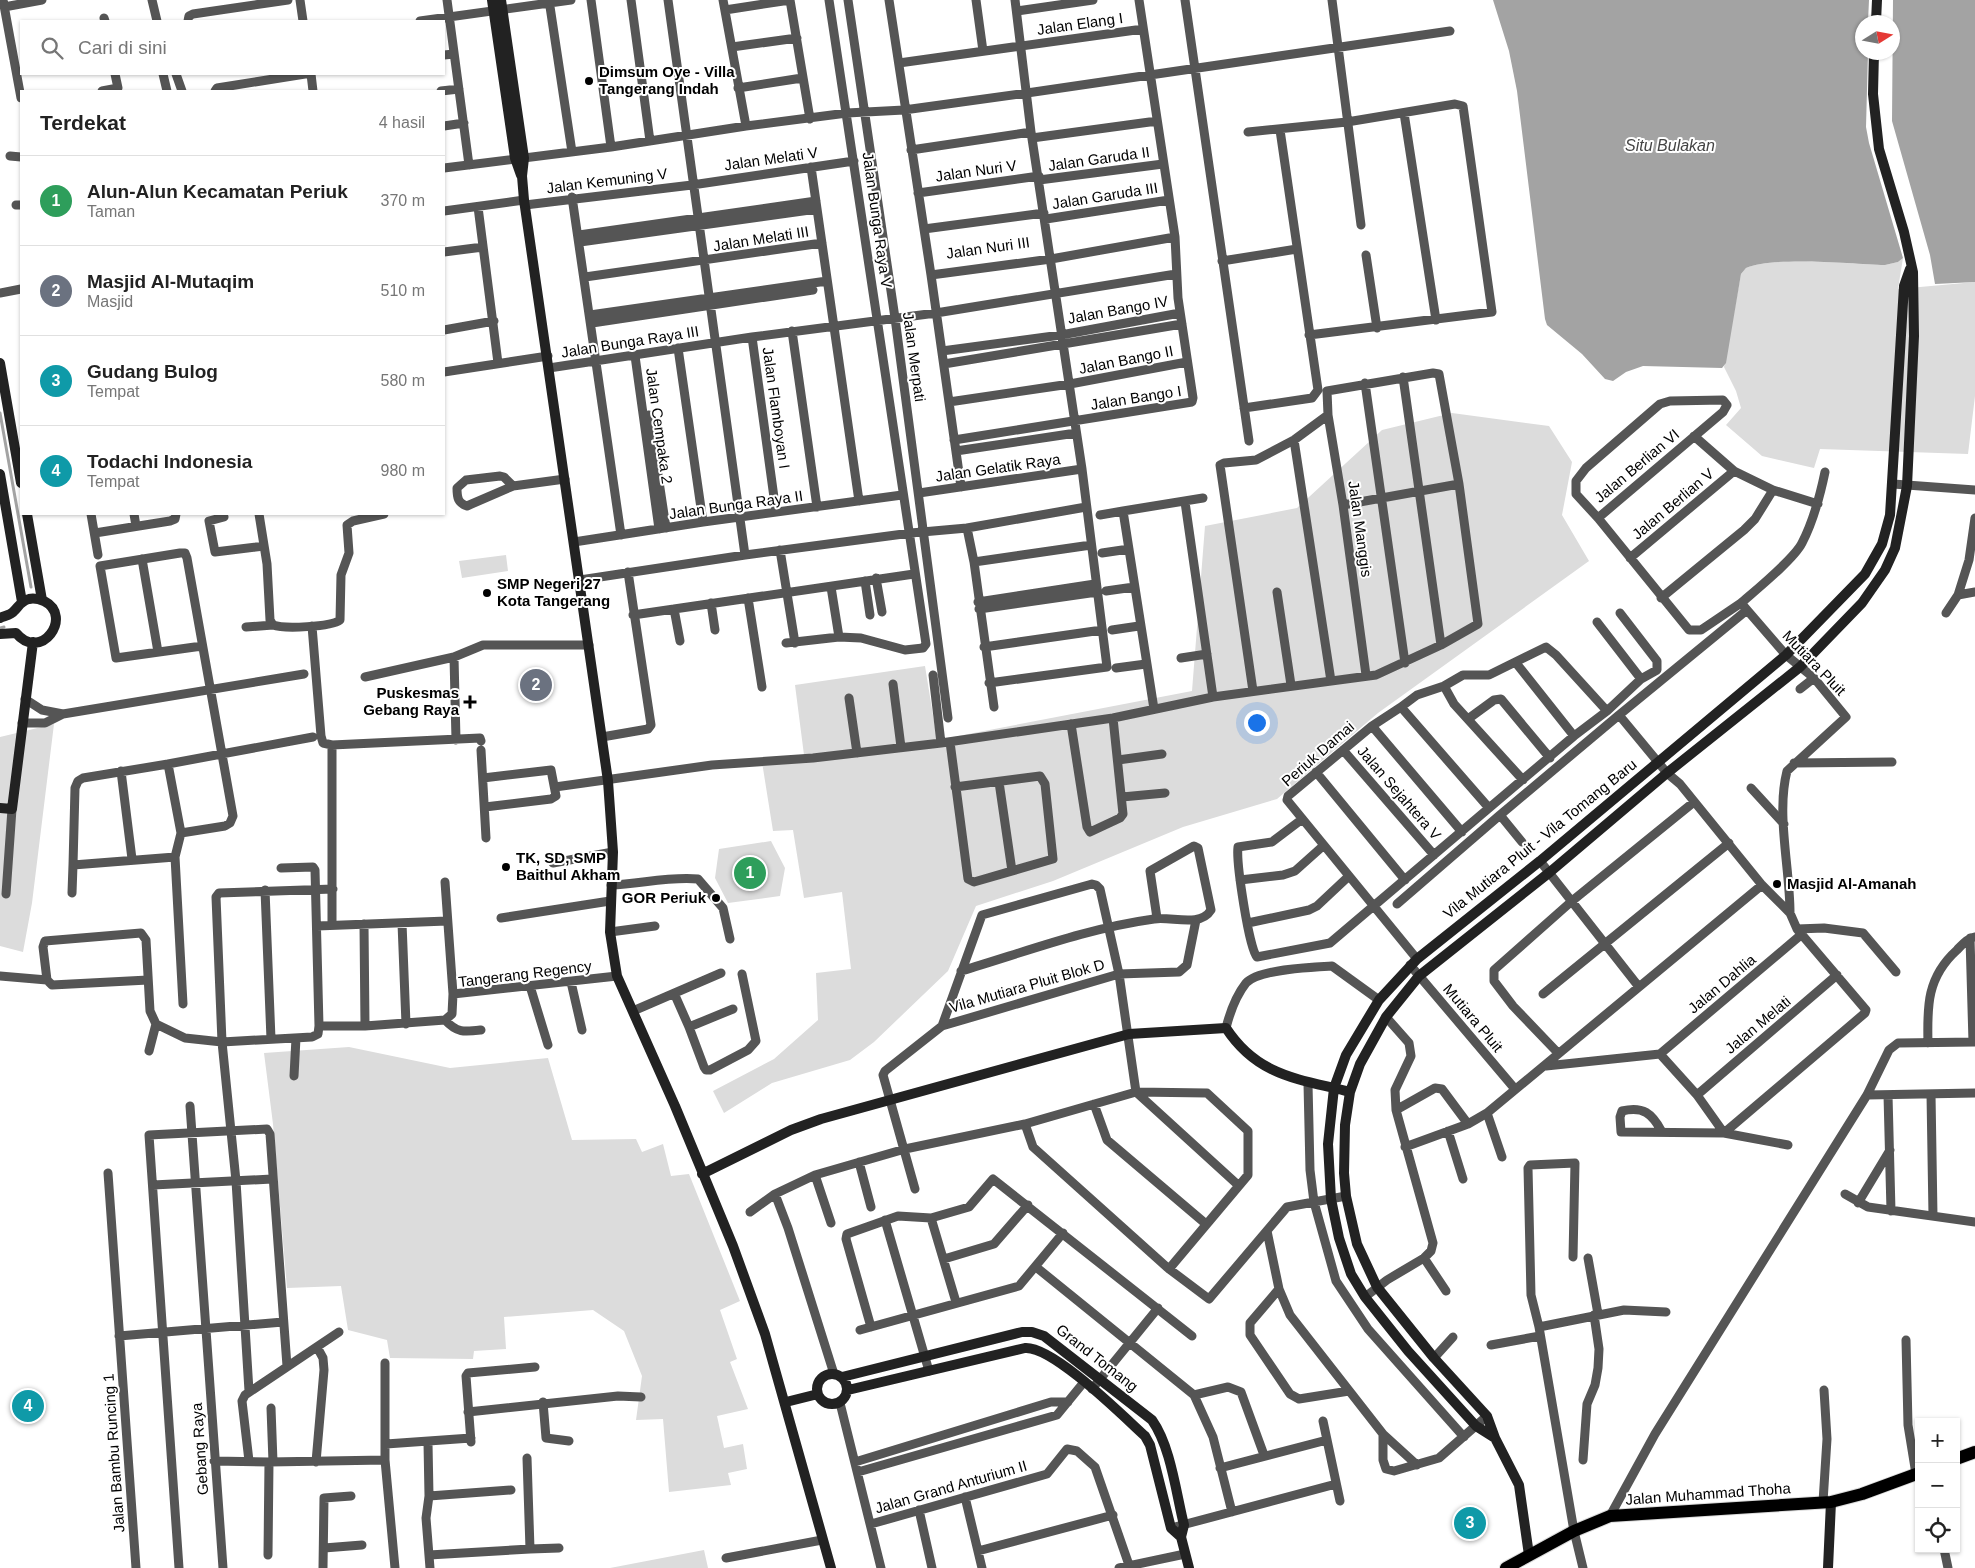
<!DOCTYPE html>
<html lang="id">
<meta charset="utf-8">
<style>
:root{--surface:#fff;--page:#f6f6f6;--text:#222;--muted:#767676;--line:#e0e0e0;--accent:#ea580c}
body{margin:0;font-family:Helvetica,sans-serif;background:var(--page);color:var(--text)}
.controls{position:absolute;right:15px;bottom:15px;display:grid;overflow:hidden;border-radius:0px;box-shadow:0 1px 4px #0004}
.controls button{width:45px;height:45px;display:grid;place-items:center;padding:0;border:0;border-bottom:1px solid var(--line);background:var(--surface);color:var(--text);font:25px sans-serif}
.compass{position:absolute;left:1855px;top:15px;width:45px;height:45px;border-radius:50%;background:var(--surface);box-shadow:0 1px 4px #0004;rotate:79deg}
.you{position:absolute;left:1256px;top:722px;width:18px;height:18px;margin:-12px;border:4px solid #fff;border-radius:50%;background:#1a73e8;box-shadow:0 0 0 8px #1a73e833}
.badge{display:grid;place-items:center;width:32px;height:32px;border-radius:50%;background:var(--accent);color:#fff;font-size:16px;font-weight:700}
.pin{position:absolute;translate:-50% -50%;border:2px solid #fff;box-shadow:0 1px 5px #0006}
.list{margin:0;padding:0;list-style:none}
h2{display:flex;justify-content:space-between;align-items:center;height:65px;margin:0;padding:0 20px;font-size:21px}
h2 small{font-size:16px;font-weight:400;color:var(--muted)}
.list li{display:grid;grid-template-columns:32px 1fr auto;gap:15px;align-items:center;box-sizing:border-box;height:90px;padding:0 20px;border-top:1px solid var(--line)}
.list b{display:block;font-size:19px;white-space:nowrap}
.list p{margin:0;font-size:16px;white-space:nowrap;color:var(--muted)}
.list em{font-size:16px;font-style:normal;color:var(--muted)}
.icon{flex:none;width:28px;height:28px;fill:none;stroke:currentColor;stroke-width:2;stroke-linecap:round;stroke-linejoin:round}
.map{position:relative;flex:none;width:1975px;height:1568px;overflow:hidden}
.search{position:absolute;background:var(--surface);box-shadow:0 1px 4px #0004;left:20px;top:20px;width:425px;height:55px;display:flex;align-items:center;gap:12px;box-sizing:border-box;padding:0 18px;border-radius:0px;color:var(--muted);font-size:19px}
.panel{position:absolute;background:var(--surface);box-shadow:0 1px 4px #0004;left:20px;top:90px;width:425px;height:425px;border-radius:0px}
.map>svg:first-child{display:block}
.green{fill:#dcdcdc}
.water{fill:#a3a3a3}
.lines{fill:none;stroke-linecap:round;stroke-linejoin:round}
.stream{stroke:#a3a3a3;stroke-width:3}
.primary-casing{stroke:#dbdbdb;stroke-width:14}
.street{stroke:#555;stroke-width:9}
.secondary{stroke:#222;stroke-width:10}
.primary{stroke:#000;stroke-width:12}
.poi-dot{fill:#000;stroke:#fff;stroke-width:2}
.labels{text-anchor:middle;stroke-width:4;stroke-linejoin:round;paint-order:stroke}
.street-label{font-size:15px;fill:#000;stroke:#fff}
.poi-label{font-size:15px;font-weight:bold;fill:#000;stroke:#fff;text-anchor:start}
.water-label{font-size:16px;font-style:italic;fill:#444;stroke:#fff}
</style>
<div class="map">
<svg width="1975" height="1568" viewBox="0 0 1975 1568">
<rect width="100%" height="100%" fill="#fff"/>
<path class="green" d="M1903,258L1898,289L1975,282V396L1968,454L1820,449L1814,468L1762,456L1726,425L1741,408L1736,391L1724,367L1741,274L1746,268C1774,256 1851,264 1885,265L1898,262Z
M1452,413L1549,426L1572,462L1562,515L1589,561L1378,713L1277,799L1183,827L1053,881L976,906L948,971L874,1042L850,1060L772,1083L724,1113L713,1091L774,1059L818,1020L816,973L851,969L842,892L804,898L793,830L773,831L762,762L804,755L795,685L925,666L937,740L1192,691L1205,526L1297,508L1382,430Z
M506,555L508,571L462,578L459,561Z
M54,724L32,903L23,952L0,946V737Z
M771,841L785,868L780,896L728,903L715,878L719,849Z
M349,1047L450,1068L548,1058L572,1140L636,1139L642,1152L663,1144L671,1176L689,1174L740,1301L720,1310L737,1359L730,1362L748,1409L717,1416L724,1448L743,1444L747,1469L728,1473L731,1485L669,1492L663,1419L636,1420L642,1376L624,1331L593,1310L504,1317L506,1349L474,1351L473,1359L390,1358L387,1340L348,1330L341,1286L287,1288L273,1124L264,1053Z
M704,1550L708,1568H610Z"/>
<path class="water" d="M1493,0H1869L1868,22H1862V52L1868,53L1866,127L1869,143L1903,258L1898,262L1885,265C1852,264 1774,256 1746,268L1741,274L1726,363L1722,368L1643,366L1626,372L1613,381L1605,379L1582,354L1547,325L1545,319L1517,91L1509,51Z
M1893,0H1975V282L1935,284L1930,255L1892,121Z"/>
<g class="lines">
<path class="stream" d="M0,413L31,587
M0,628L4,627"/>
<defs>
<path id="primary" d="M1956,1459L1975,1452
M1506,1568L1574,1531L1610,1516L1831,1502L1862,1494L1919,1473"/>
</defs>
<use href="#primary" class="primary-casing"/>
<path class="street" d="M3,0L21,98
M152,0L157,21
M300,0L303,21
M447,0L469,165
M549,0L572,152
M591,0L611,147
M631,0L650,141
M668,0L745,555
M723,0L746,126
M790,0L810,119
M848,0L895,318L948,718
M889,0L931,275L961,487
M976,0L983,51
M1185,0L1249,441
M1332,0L1361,225
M4,7L42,0
M725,10L790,0
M1017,11L1093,0
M104,18L105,21
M188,21L189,16L193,14L288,0
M420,21L571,0
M732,47L797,38
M444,55L454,54
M899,63L1143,29
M163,74L167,91
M176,74L182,91
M311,74L313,91
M738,88L802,78
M102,91L118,88L115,74
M215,91L217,88L305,74
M441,91L459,89
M1404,113L1436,320
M444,126L464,123
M1248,132L1347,122L1455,104L1463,106L1492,312L1309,335
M1032,138L1157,121
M911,150L1031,132
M10,156L21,157
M811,167L859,501
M444,168L611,147L746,126L847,113L904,110L1027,93L1450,31
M1039,180L1163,164
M918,193L1039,176
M572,197L621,535
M16,205H21
M525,205L692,185L854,161
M478,207L498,363
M444,211L524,200
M1046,219L1169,200
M924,229L1044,213
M579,235L816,201
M580,242L817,209
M444,252L483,247
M1366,255L1377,328
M1222,261L1297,249
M931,275L1051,259L1175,237
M585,277L822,243
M0,293L21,289
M590,315L827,281
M592,323L813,290
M444,330L494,321
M792,331L817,507
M752,337L776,512
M678,348L703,522
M942,351L1061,335L1180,313
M635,356L659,529
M944,364L1182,324
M549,368L752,337L936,313L1176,274
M444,372L548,356
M1403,377L1441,645
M1365,383L1405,663
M949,402L1070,384L1187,362
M1244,408L1312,398L1318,390L1280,130
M649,415L666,528
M1694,436L1734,471L1773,490L1818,504
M954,440L1192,402L1193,398L1178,298L1175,237L1139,0
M1294,440L1331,681
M956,451L1076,433
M1893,484L1975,490
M513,486L504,477L500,476L466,480L457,488C457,498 458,503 467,506L513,486L565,479
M919,493L1082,469
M1185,502L1213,697
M1343,505L1459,484
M91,514L98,555
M134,514L136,526
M259,514L267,564L270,620L273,625C284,629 331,627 340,620L341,575L349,553L347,525L353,521L384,514
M1100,515L1123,511
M224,517L209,521L215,552L264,546
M1598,518L1723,412L1727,405L1723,400L1670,401L1660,404L1586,468L1576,481V494L1598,518L1689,630H1701L1741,603
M1975,518L1969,560L1958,595L1975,592
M967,528L974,562L994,707
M95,533L170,521L175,519L176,514
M574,542L703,522L902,495
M780,550L795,643
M1102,553L1129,549
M1630,558L1734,471
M142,559L158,652
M974,562L1091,545
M876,578L882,612
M580,580L745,555L911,533L967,528L1086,507
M865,581L870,615
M831,587L839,637
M1106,591L1134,587
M1277,592L1291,685
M748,598L762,687
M1661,598L1744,530L1755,519L1773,490
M978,602L1095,584
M711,603L715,630
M674,609L680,641
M979,609L1097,592
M1946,613L1958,595
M633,615L914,574
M1597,622L1641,679
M312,626L321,736L323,743L332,745V925
M246,627L273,625
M1112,630L1139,626
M786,643L839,637L861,638L905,650L923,648L926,644L829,0
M984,647L1102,630
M454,657L456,740
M1181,658L1207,654
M1516,663L1574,736
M1116,668L1146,664
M933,675L941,743
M365,677L454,657L483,645H589
M989,683L1107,667L1082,469L1031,132L1015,0
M893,684L901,747
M1444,686L1463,675H1489L1546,647L1556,655L1607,711
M1800,689L1814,678
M1253,691L1220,465L1224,463L1256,460L1294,440L1328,415
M849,698L857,753
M25,699L42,710L63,714L304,674
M1401,707L1372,726L1288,796L1287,800L1417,959
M1154,709L1123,511L1203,498
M1619,715L1747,610
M1468,719L1494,700L1501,699L1550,758
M22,723H45L63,714
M1071,724L1087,827L1090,832L1120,818L1123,814L1113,718
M1372,726L1462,832
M602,737L648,729L651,725L628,572
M950,742L968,879L974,882L1053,859L1045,784L1040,776L955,787
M332,745L480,738L481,741
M481,750L486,838
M1343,750L1434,855
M1118,760L1162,754
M1794,763L1892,762
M168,764L181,833
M121,771L132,859
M1316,772L1405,880
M483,778L551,770L556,796L551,799L485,807
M999,782L1012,871
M555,787L712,765L813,758L941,743L1113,718L1213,697L1376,675L1441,645L1478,624L1459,484L1439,374L1433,373L1327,391L1328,415L1343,505L1366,675
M1751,788L1784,824
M1122,797L1165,793
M1489,808L1401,707L1417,695L1444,686L1454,704L1523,780
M1301,820L1272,842L1238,847C1236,862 1249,949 1257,957L1330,943L1574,736L1607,711L1641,679L1657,670V661L1620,613
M1522,842L1500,815L1619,715L1667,773L1680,784L1762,885L1790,913L1797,929L1866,1010L1865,1013L1724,1133
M175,857L73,865L75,788L78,781L83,778L168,764L313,737
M1540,861L1639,987
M553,863L613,852
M281,868L313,867L315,870L319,1026
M1240,880L1283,875L1295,871L1323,846
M445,882L453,994
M611,885C640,884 670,876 698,879L723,908L730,939
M265,890L271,1039
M72,893L73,865
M6,894L12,809
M1397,904L1500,815
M1790,913C1790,868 1776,814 1787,771L1846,717L1814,678L1786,655L1741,603C1756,590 1794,559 1802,543C1814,520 1820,496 1825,472
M501,918L610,901
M402,923L406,1024
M1248,923L1309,910L1317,906L1349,876
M364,924L365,1026
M317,926L447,921
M1797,929L1824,928L1863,933L1896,972
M610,932L655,926
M1970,938L1973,1042
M1410,965L1515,1089
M961,971C1025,952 1088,928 1154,919C1171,916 1200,928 1211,910L1198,848L1194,846L1150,871L1157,918
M0,976L47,980L52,985L148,980
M47,980L43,947L45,941L141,933L146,940L150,1011L156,1024L185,1038L222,1042L216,897L219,893L333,889
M571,982L582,1030
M530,986L548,1045
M674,993L689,1027L704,1067L706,1070H710L748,1050L756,1041L742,974
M1543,994L1729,843
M183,1004L175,857L181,833L225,826L230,823L233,816L187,558L185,553H180L100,566L116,658L202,646
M633,1011L721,973
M445,1020C457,1033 464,1032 481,1030
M689,1027L733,1009
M1226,1028C1230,1012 1235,997 1246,983C1259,969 1313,967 1332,966L1379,1000
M1928,1043C1927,1006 1927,977 1957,950C1962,945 1967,938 1975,937
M149,1051L156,1024
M1558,1053L1513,1006L1494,981V970L1572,901L1694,802
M1660,1054L1802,934
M1660,1054L1697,1095L1724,1133
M1546,1066L1660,1054
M294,1076L296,1038
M1308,1084L1310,1170L1314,1202L1336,1281L1368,1329L1464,1437
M1136,1092L1207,1093L1248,1131V1175L1169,1269
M1136,1092L1238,1185
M1931,1094L1933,1216
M1697,1095L1837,975
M1867,1095L1975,1093
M1888,1095L1891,1211
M1094,1104L1107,1140L1206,1224
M190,1106L223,1568
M1396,1110L1435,1088L1442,1089L1468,1124L1487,1113L1762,885
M1487,1113L1502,1157
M1025,1124L1033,1147L1169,1269L1209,1299L1287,1207L1346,1196
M1448,1131L1463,1179
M1662,1132C1652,1113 1643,1106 1622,1111L1620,1117L1621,1132L1724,1133L1788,1145
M1405,1147L1468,1124
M859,1162L871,1207
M108,1173L136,1568
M815,1175L831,1223
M153,1185L272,1179
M915,1189L883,1075L885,1071L942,1026
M775,1194L788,1228L834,1374
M1845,1194L1868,1207L1975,1222
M1858,1203L1890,1150
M750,1212L775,1194L815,1175L905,1149L1025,1124L1136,1092L1119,974L1100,889L1096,885L1092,884L982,915L942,1026L1119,974L1179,972L1187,965L1196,920
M931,1218L956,1302
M885,1220L929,1371
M1267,1231L1279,1289L1290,1315L1383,1434L1417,1465
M1573,1257L1575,1163L1530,1165L1528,1168L1531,1295L1539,1327L1574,1531L1583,1568
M1424,1258L1446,1291
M1588,1258L1598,1314
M944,1259L994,1244L1028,1205
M1036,1267L1194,1395L1213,1437L1232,1512
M1279,1289L1250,1323V1335L1290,1394L1299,1399L1349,1391
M1365,1297L1387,1280L1424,1258L1431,1251L1433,1243L1396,1110L1395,1090L1411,1056L1409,1043L1386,1017
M871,1327L846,1239L847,1234L898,1216L931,1218L969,1207L993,1179L1192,1336
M1539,1327L1624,1310L1666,1312
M860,1330L1019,1286L1063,1233
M119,1336L283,1322
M1906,1340L1908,1425L1916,1474
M1491,1345L1540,1336
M1434,1358L1453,1337
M385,1363V1460L395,1568
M1092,1389L1158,1308
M249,1391L236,1181L222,1042L312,1037L318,1034L319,1026H365L445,1020L452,1014L453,994L617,976
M1194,1395L1228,1387L1241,1392L1264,1455
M543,1402L546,1438L569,1441
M840,1403L881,1568
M271,1408L273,1462
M468,1412L618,1396L641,1397
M1323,1421L1340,1501
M1383,1434V1460L1386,1469L1394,1471L1439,1458L1487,1416
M471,1442L466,1376L468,1373L535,1367
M428,1443L429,1496L426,1518L430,1568
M386,1444L471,1438
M1583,1460L1587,1404L1595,1385L1598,1368L1599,1349L1594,1315
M214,1461L269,1462L268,1555
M249,1461L242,1401L245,1395L339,1332
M269,1462L385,1460
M316,1462L324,1370L323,1358L317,1347
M855,1462L1051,1402H1068
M1220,1468L1327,1440
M858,1472L1057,1415L1084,1382
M429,1496L511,1490
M965,1497L982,1568
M1823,1502L1827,1439L1824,1390
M919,1510L932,1568
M1610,1516L1655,1434L1867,1095L1889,1050L1898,1043L1975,1042
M871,1524L1047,1474L1067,1449L1077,1451L1095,1467L1129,1565
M1171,1528L1336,1484
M324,1548L362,1545
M530,1549L559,1548
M1944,1549L1948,1568
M978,1551L1113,1515
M429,1555L530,1549L527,1458
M726,1558L822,1540
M179,1568L149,1135L267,1129L270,1134L287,1366
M323,1568L324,1498L351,1496
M1119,1568L1185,1554"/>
<path class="secondary" d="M492,0L515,158L521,175
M501,0L524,158L522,176L524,200L608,781L613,852L610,932L617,976L675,1106L733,1246L765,1334L831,1568
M1876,22L1877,0
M0,363L21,483
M0,474L22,602
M27,514L42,600
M0,618C4,616 11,615 14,611C19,606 21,601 29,599C34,598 39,599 44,601C74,616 41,663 16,633L0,634
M0,808L12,809L33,642
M702,1174L791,1130L821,1119L1129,1034L1226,1028C1258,1077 1300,1079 1350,1092
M817 1389a15 15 0 1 1 30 0a15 15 0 1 1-30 0Z
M842,1377L1022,1332H1032L1044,1336L1152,1420C1171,1447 1176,1493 1184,1525L1181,1537L1189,1568
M848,1390L1025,1348C1053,1346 1123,1416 1145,1436L1150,1445L1171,1528L1181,1537
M786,1402L818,1394
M1495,1438L1476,1426L1408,1351L1365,1297L1351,1274L1339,1238L1331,1199L1328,1144L1334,1088L1346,1055L1379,1000L1417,959L1540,861L1786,655L1865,574L1882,544L1890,515L1904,286L1910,269
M1529,1555L1519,1485L1495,1438L1487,1416L1434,1358L1377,1287L1357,1244L1346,1196L1344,1173L1345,1125L1350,1092L1360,1064L1386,1017L1419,976L1550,872L1667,773L1800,667L1862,603L1885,570L1895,548L1907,486L1914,336L1913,272L1904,232L1879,149L1873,94L1874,52
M1828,1568L1831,1502"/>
<use href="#primary" class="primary"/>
</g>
<g class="poi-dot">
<circle cx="589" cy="81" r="5"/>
<circle cx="487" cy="593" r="5"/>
<path d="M467.5 694.5h5v5h5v5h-5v5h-5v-5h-5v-5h5z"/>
<circle cx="506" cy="867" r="5"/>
<circle cx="1777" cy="884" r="5"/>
<circle cx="716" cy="898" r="5"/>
</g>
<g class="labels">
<g class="street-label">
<text transform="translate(1080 24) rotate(-8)" y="5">Jalan Elang I</text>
<text transform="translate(771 159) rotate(-8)" y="5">Jalan Melati V</text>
<text transform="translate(1099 159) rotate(-8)" y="5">Jalan Garuda II</text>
<text transform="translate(976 171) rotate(-8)" y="5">Jalan Nuri V</text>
<text transform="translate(607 181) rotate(-7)" y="5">Jalan Kemuning V</text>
<text transform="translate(1105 196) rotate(-9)" y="5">Jalan Garuda III</text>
<text transform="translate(877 220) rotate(82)" y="5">Jalan Bunga Raya V</text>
<text transform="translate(761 239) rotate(-9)" y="5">Jalan Melati III</text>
<text transform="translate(988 248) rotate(-8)" y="5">Jalan Nuri III</text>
<text transform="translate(1118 310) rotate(-10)" y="5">Jalan Bango IV</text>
<text transform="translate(630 342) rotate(-9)" y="5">Jalan Bunga Raya III</text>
<text transform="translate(914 357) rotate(82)" y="5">Jalan Merpati</text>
<text transform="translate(1126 360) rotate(-11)" y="5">Jalan Bango II</text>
<text transform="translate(1136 398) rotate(-9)" y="5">Jalan Bango I</text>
<text transform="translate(776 408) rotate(82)" y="5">Jalan Flamboyan I</text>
<text transform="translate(659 426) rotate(82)" y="5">Jalan Cempaka 2</text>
<text transform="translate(1637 466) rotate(-40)" y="5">Jalan Berlian VI</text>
<text transform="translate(998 468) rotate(-8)" y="5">Jalan Gelatik Raya</text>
<text transform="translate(1673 504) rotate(-40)" y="5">Jalan Berlian V</text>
<text transform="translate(736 505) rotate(-8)" y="5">Jalan Bunga Raya II</text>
<text transform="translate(1360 529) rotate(82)" y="5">Jalan Manggis</text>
<text transform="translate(1814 663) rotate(46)" y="5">Mutiara Pluit</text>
<text transform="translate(1318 754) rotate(-41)" y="5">Periuk Damai</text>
<text transform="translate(1399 793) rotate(49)" y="5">Jalan Sejahtera V</text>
<text transform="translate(1540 839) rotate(-39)" y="5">Vila Mutiara Pluit - Vila Tomang Baru</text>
<text transform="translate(525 974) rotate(-7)" y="5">Tangerang Regency</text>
<text transform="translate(1722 984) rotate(-40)" y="5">Jalan Dahlia</text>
<text transform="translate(1027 986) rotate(-16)" y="5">Vila Mutiara Pluit Blok D</text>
<text transform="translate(1473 1018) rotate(50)" y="5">Mutiara Pluit</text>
<text transform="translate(1758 1025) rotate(-40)" y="5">Jalan Melati</text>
<text transform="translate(1097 1358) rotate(38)" y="5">Grand Tomang</text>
<text transform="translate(200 1449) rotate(-94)" y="5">Gebang Raya</text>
<text transform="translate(114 1453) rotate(-94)" y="5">Jalan Bambu Runcing 1</text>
<text transform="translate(951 1487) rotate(-16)" y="5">Jalan Grand Anturium II</text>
<text transform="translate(1708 1494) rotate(-4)" y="5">Jalan Muhammad Thoha</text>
</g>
<g class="poi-label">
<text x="599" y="77">Dimsum Oye - Villa<tspan x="599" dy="17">Tangerang Indah</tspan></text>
<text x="497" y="589">SMP Negeri 27<tspan x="497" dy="17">Kota Tangerang</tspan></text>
<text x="459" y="698" text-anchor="end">Puskesmas<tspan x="459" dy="17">Gebang Raya</tspan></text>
<text x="516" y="863">TK, SD, SMP<tspan x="516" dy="17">Baithul Akham</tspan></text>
<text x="1787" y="889">Masjid Al-Amanah</text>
<text x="706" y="903" text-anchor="end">GOR Periuk</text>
</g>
<g class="water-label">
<text x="1670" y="151">Situ Bulakan</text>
</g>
</g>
</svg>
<div class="controls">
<button>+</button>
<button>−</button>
<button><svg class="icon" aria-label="locate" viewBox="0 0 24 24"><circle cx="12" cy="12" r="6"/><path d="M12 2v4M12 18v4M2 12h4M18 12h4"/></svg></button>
</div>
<svg class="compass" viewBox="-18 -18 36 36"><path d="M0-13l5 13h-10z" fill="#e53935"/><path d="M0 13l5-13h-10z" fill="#767676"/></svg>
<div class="you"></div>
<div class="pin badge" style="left:750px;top:873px;background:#2e9e5b">1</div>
<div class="pin badge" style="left:536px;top:685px;background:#6b7280">2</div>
<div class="pin badge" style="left:1470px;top:1523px;background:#0f9aa8">3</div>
<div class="pin badge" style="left:28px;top:1406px;background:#0f9aa8">4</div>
<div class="search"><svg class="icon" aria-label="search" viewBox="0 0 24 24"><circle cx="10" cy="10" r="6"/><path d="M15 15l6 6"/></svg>Cari di sini</div>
<section class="panel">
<h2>Terdekat<small>4 hasil</small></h2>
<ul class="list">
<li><span class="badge" style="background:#2e9e5b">1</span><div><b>Alun-Alun Kecamatan Periuk</b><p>Taman</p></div><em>370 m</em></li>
<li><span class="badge" style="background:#6b7280">2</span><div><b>Masjid Al-Mutaqim</b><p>Masjid</p></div><em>510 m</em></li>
<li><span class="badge" style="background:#0f9aa8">3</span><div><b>Gudang Bulog</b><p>Tempat</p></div><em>580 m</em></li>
<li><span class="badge" style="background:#0f9aa8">4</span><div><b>Todachi Indonesia</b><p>Tempat</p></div><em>980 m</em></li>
</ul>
</section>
</div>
